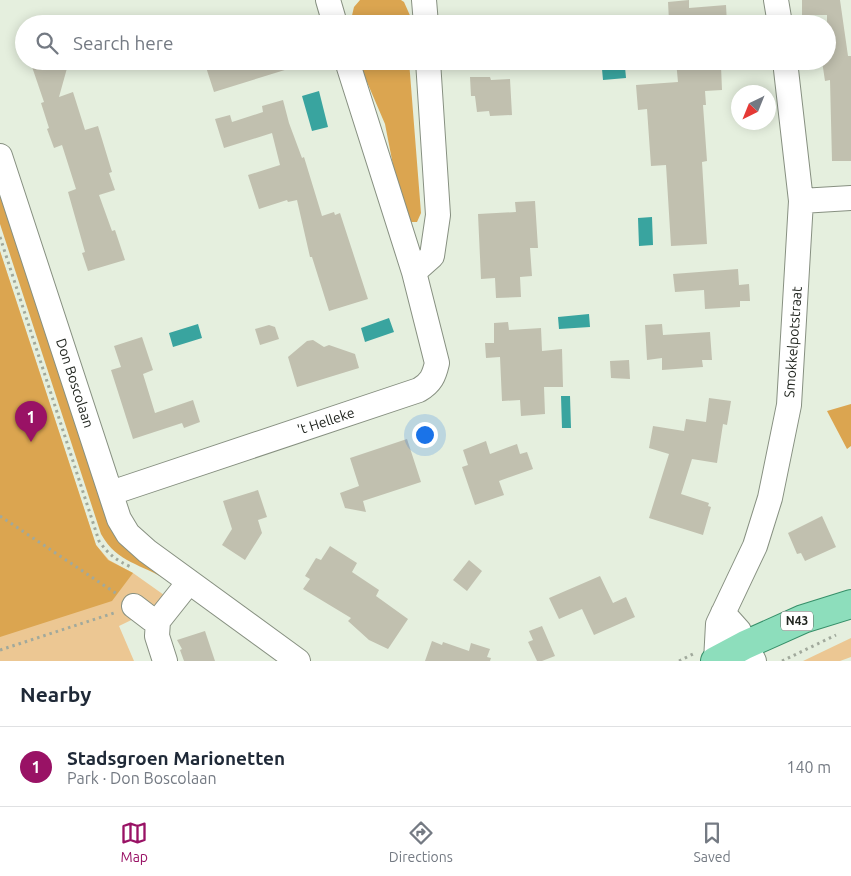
<!DOCTYPE html>
<meta charset="utf-8">
<style>
:root{--surface:#fff;--page:#f6f6f7;--text:#1f2937;--muted:#747a83;--line:#e0e1e3;--accent:#991265}
body{margin:0;font-family:Ubuntu,sans-serif;background:var(--page);color:var(--text)}
.compass{position:absolute;left:731px;top:85px;width:45px;height:45px;border-radius:50%;background:var(--surface);box-shadow:0 2px 12px #0003;rotate:223deg}
.you{position:absolute;left:424px;top:434px;width:18px;height:18px;margin:-12px;border:4px solid #fff;border-radius:50%;background:#1a73e8;box-shadow:0 0 0 8px #1a73e833}
.badge{display:grid;place-items:center;width:32px;height:32px;border-radius:50%;background:var(--accent);color:#fff;font-size:16px;font-weight:700}
.pin{position:absolute;translate:-50% -41px;filter:drop-shadow(0 1px 2px #0008)}
.pin::after{content:'';position:absolute;top:26px;width:18px;height:15px;background:inherit;clip-path:polygon(0 0,100% 0,50% 100%)}
.list{margin:0;padding:0;list-style:none}
h2{display:flex;justify-content:space-between;align-items:center;height:65px;margin:0;padding:0 20px;font-size:21px}
h2 small{font-size:16px;font-weight:400;color:var(--muted)}
.list li{display:grid;grid-template-columns:32px 1fr auto;gap:15px;align-items:center;box-sizing:border-box;height:80px;padding:0 20px;border-top:1px solid var(--line)}
.list b{display:block;font-size:19px;white-space:nowrap}
.list p{margin:0;font-size:16px;white-space:nowrap;color:var(--muted)}
.list em{font-size:16px;font-style:normal;color:var(--muted)}
.icon{flex:none;width:28px;height:28px;fill:none;stroke:currentColor;stroke-width:2;stroke-linecap:round;stroke-linejoin:round}
.map{position:relative;flex:none;width:851px;height:661px;overflow:hidden}
.search{position:absolute;background:var(--surface);box-shadow:0 2px 12px #0003;left:15px;right:15px;top:15px;height:55px;display:flex;align-items:center;gap:12px;box-sizing:border-box;padding:0 18px;border-radius:28px;color:var(--muted);font-size:19px}
.sheet{height:145px;background:var(--surface)}
nav{display:flex;justify-content:space-around;align-items:center;box-sizing:border-box;height:70px;border-top:1px solid var(--line);background:var(--surface);font-size:14px;color:var(--muted)}
nav a{display:grid;justify-items:center;gap:2px}
nav .on{color:var(--accent)}
.map>svg:first-child{display:block}
.green{fill:#ecc793}
.forest{fill:#dba550}
.water{fill:#39a49f}
.building{fill:#c1c0af}
.lines{fill:none;stroke-linecap:round;stroke-linejoin:round}
.minor-casing{stroke:#879081;stroke-width:26}
.major-casing{stroke:#368f69;stroke-width:30}
.path{stroke:#a1a99c;stroke-width:3;stroke-dasharray:2.5 4;stroke-linecap:butt}
.minor{stroke:#fff;stroke-width:24}
.major{stroke:#8ddebc;stroke-width:28}
.labels{text-anchor:middle;stroke-width:4;stroke-linejoin:round;paint-order:stroke}
.shield{fill:#fff;stroke:#646763;stroke-width:1}
.shield-label{font-size:12px;font-weight:bold;fill:#222620}
.street-label{font-size:14px;fill:#222620;stroke:#fff}
</style>
<div class="map">
<svg width="851" height="661" viewBox="0 0 851 661">
<rect width="100%" height="100%" fill="#e5efde"/>
<path class="green" d="M0,251L96,545L109,560L133,573L164,595L152,610L119,626L134,661H0Z
M851,638V657L840,661H803Z"/>
<path class="forest" d="M360,0H401L404,2L412,20V24H350L354,7Z
M358,61H409L421,213L417,222H407L401,206L385,124Z
M0,189L117,536L170,579L168,581C141,563 118,564 101,534L0,224Z
M0,251L96,545L108,560L133,573L112,601L0,637Z
M851,404V446L847,449L827,411Z"/>
<path class="water" d="M625,67L626,78L603,80L602,69Z
M319,91L328,127L312,131L302,96Z
M652,217L653,245L639,246L638,218Z
M589,314L590,327L559,329L558,317Z
M389,318L394,332L365,342L361,328Z
M198,324L202,338L173,347L169,333Z
M561,396H570L571,428H562Z"/>
<path class="building" d="M689,0V8L726,5L727,24H677V21H669L668,2Z
M802,0H840L848,56H851V161H832L830,80L825,81L822,61H827V15H802Z
M30,61H69L59,97L73,92L85,130L98,126L112,172L109,173L115,190L99,195L112,231L115,230L125,260L88,271L82,253L85,252L68,192L76,189L62,145L54,148L47,129L49,128L41,103L44,102Z
M204,61H300L301,65L214,92Z
M676,61H703V67L721,66L722,90L705,91L706,105H703L707,161L702,162L707,244L671,246L666,165L651,166L647,109L638,110L636,85L678,82Z
M470,77H490L491,80L510,79L512,115L490,116L489,111L477,112L475,96H471Z
M283,100L289,123L302,158L304,157L322,216L334,212L335,215L340,213L368,299L329,311L312,257H310L297,200L288,202L287,200L259,209L248,175L280,165L272,133L224,148L215,119L230,115L232,122L263,112L262,106Z
M535,201L538,248H530L532,276L520,277L521,297L496,298L495,278L481,279L478,214L516,212L515,202Z
M738,269L739,285L749,284L750,301H740V307L705,309L704,290L675,292L673,274Z
M508,322L509,330L541,328L542,351L562,349L563,387H544L545,414L521,416L520,400L502,401L500,357L486,358L485,343H494V323Z
M662,324L663,335L710,332L712,360H702L703,367L662,370V358L647,360L645,325Z
M269,325L275,327L279,339L260,345L255,329Z
M142,337L153,370L143,374L155,413L193,400L200,422L184,428L182,423L133,439L111,370L121,367L114,346Z
M313,340L324,347L329,345L355,354L359,368L297,387L288,357L307,341Z
M629,360L630,379L611,378L610,361Z
M709,398L731,401L727,425L723,424L717,463L692,459L681,494L709,503L708,506L711,507L703,535L649,518L669,454L649,448L653,426L684,431L686,419L706,422Z
M407,439L421,482L363,501L366,512L345,508L340,493L359,486L350,458Z
M486,441L490,454L517,444L520,454L527,452L533,469L499,481L504,495L475,505L462,467L468,465L463,450Z
M258,490L267,517L258,520L262,533L245,560L222,545L232,529L223,501Z
M822,516L836,547L805,561L801,553L797,554L788,533Z
M330,546L357,563L352,572L379,590L376,596L408,619L388,649L369,640L348,621L351,618L303,589L310,579L305,576L316,558L321,560Z
M469,560L482,571L467,591L453,580Z
M600,576L613,603L626,597L635,617L594,635L582,609L559,619L549,598Z
M542,626L555,656L542,661H537L528,642L533,640L529,631Z
M205,631L215,661H184L180,650L182,649L177,640Z
M432,641L442,645L443,642L469,651L471,643L490,649L487,657L491,658L490,661H425Z"/>
<g class="lines">
<defs>
<path id="minor" d="M328,0L335,24
M424,0L426,24
M776,0L780,24
M0,156L119,519L128,534L147,551L298,661
M801,201L851,198
M414,272L432,256L438,215L428,61
M111,493L419,390C431,383 434,376 437,363L414,272L347,61
M134,606L151,619L158,621L189,582
M723,613L739,631L754,661
M158,621L157,636L165,661
M716,661L718,624L755,546L770,498L789,405L801,201L785,61"/>
<path id="major" d="M715,661L745,645L803,619L851,604"/>
</defs>
<use href="#minor" class="minor-casing"/>
<use href="#major" class="major-casing"/>
<path class="path" d="M0,237L99,541C108,554 116,560 131,567
M0,516L117,594
M0,650L114,613
M679,661L693,654
M782,661L836,635"/>
<use href="#minor" class="minor"/>
<use href="#major" class="major"/>
</g>
<g class="labels">
<rect class="shield" x="781" y="611.5" width="32" height="19" rx="4"/>
<g class="shield-label">
<text x="797" y="625">N43</text>
</g>
<g class="street-label">
<text transform="translate(793 342) rotate(-86)" y="5">Smokkelpotstraat</text>
<text transform="translate(75 383) rotate(72)" y="5">Don Boscolaan</text>
<text transform="translate(326 421) rotate(-18)" y="5">'t Helleke</text>
</g>
</g>
</svg>
<svg class="compass" viewBox="-18 -18 36 36"><path d="M0-13l5 13h-10z" fill="#e53935"/><path d="M0 13l5-13h-10z" fill="#747a83"/></svg>
<div class="you"></div>
<div class="pin badge" style="left:31px;top:442px">1</div>
<div class="search"><svg class="icon" aria-label="search" viewBox="0 0 24 24"><circle cx="10" cy="10" r="6"/><path d="M15 15l6 6"/></svg>Search here</div>
</div>
<section class="sheet">
<h2>Nearby<small></small></h2>
<ul class="list">
<li><span class="badge">1</span><div><b>Stadsgroen Marionetten</b><p>Park · Don Boscolaan</p></div><em>140 m</em></li>
</ul>
</section>
<nav>
<a class="on"><svg class="icon" aria-label="map" viewBox="0 0 24 24"><path d="M3 6l6-2 6 2 6-2v14l-6 2-6-2-6 2zM9 4v14M15 6v14"/></svg>Map</a>
<a><svg class="icon" aria-label="directions" viewBox="0 0 24 24"><path d="M12 3l9 9-9 9-9-9zM9 14v-3h6M13 9l2 2-2 2"/></svg>Directions</a>
<a><svg class="icon" aria-label="saved" viewBox="0 0 24 24"><path d="M7 4h10v16l-5-4-5 4z"/></svg>Saved</a>
</nav>
